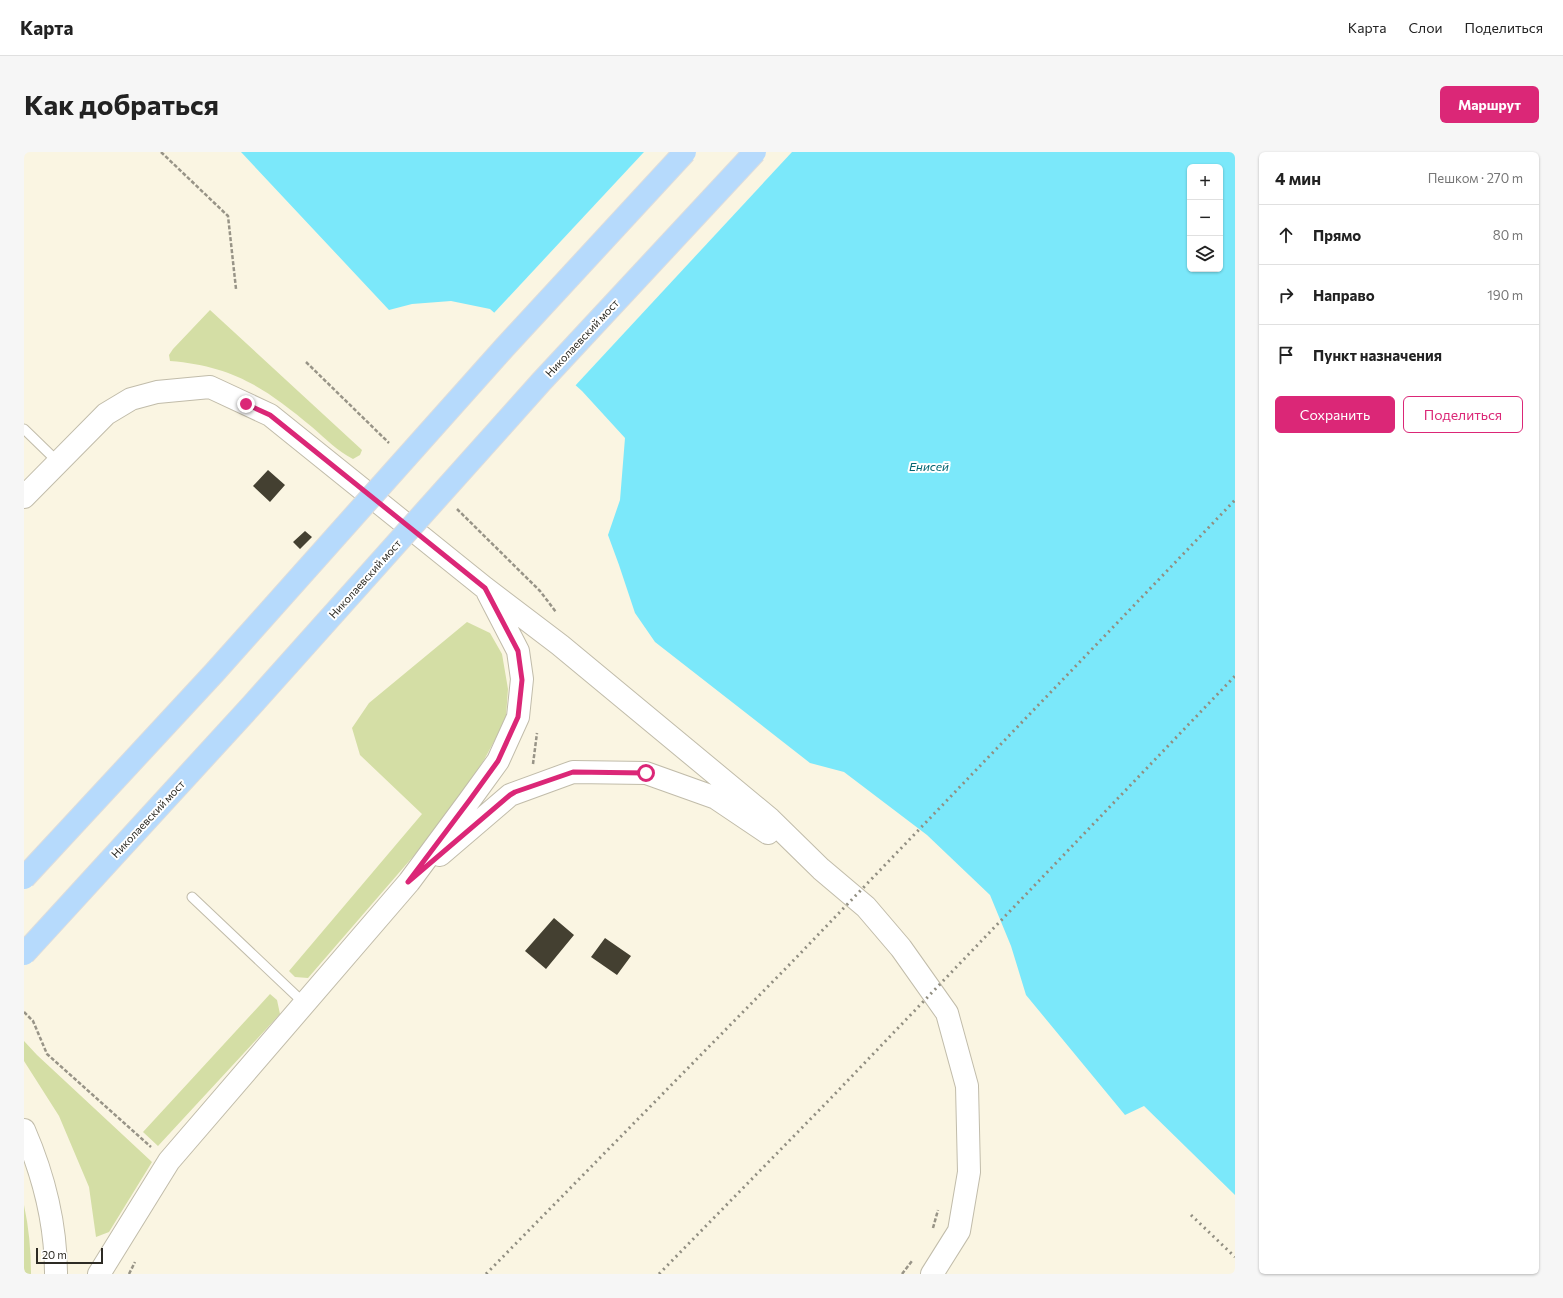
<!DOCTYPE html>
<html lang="ru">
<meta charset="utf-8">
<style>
:root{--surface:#fff;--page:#f6f6f6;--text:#222;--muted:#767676;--line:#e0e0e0;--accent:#db2777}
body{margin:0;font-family:Commissioner,sans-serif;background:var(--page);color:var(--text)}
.controls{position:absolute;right:12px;top:12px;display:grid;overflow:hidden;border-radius:6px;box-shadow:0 1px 3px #0004}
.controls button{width:36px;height:36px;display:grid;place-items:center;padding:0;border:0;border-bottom:1px solid var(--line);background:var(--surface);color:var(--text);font:20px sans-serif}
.scale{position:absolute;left:12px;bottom:10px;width:67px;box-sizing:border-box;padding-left:4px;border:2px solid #2d2b24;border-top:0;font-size:11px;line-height:14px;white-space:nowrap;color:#2d2b24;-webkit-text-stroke:3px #fff;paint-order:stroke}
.stop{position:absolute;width:12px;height:12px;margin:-9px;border:3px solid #db2777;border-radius:50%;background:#fff}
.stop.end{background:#db2777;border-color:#fff;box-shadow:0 1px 4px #0008}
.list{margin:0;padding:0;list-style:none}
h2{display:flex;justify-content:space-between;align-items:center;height:52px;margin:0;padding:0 16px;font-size:17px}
h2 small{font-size:13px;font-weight:400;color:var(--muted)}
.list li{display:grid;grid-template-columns:26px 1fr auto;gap:12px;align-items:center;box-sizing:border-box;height:60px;padding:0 16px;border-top:1px solid var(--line)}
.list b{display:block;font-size:15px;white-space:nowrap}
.list em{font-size:13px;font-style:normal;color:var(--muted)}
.actions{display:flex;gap:8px;padding:12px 16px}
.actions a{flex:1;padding:9px 0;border:1px solid var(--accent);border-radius:6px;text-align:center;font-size:14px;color:var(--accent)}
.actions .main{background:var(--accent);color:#fff}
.icon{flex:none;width:22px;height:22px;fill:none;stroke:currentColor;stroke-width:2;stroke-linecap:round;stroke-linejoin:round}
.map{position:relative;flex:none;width:1211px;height:1122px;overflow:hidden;border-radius:6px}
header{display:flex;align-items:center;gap:24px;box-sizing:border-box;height:56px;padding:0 20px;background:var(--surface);border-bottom:1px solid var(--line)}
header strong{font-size:19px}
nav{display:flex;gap:22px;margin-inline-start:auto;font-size:14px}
.intro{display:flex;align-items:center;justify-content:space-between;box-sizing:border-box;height:96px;padding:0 24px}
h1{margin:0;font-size:28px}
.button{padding:10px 18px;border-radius:6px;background:var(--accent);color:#fff;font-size:14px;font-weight:700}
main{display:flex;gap:24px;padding:0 24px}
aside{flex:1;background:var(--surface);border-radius:6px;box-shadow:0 1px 3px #0004}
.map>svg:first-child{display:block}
.green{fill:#d4dea5}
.water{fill:#7be8fa;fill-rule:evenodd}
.pier{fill:#faf5e2}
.building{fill:#444031}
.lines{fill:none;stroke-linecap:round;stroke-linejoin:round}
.service-casing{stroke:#c1bcaa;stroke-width:11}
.secondary-casing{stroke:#c1bcaa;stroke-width:24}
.path{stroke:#989487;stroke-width:2.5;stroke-dasharray:4 2;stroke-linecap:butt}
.service{stroke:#fff;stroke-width:9}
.secondary{stroke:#fff;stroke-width:22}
.rail{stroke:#918e81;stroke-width:3;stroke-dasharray:2 4;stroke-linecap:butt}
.primary-bridge-casing{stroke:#dddddc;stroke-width:24;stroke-linecap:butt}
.primary-bridge{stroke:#b6dafc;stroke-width:22}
.route{stroke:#db2777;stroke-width:5}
.labels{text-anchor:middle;stroke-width:4;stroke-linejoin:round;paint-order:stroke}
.street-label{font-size:11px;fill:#2d2b24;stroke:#fff}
.water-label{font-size:12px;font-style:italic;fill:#006470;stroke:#fff}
</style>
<header>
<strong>Карта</strong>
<nav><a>Карта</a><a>Слои</a><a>Поделиться</a></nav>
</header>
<div class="intro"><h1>Как добраться</h1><a class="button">Маршрут</a></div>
<main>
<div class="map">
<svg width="1211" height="1122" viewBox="0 0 1211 1122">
<rect width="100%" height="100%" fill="#faf5e2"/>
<path class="green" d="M186,158L338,298L336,303L329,307C313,299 302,287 288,275C241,236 209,214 146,209L145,203L149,197Z
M443,470L466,481L478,502L484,537L482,564L474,582L460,608L418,671L284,826L271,825L265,819L398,662L336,603L328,576L345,551Z
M246,842L253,848L256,862L134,994L119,980Z
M0,889L13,903L128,1010L85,1080L72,1085L65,1035L35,964L0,909Z
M0,1053C5,1076 7,1099 7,1122H0Z"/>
<path class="water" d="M217,0H1211V1043L1120,954L1101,963L1002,843L987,794L966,743L903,683L820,620L786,611L631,490L611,461L595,413L584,383L596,348L601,286L558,239L466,157L427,149L388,152L365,158ZM1166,15H1196V117H1166Z"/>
<path class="pier" d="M620,0H768L550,235L469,162Z"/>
<path class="building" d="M244,318L261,333L246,350L229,334Z
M281,379L288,385L276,397L269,390Z
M530,766L550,783L522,817L501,799Z
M581,786L607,804L593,823L567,805Z"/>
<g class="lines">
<defs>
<path id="service" d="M0,277L34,310
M168,745L281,852"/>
<path id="secondary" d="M0,345L82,262L107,247L133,240L186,235L246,263L461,436L536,493L746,667L797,717L842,755L877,796L923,861L943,934L945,1020L935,1079L908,1122
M416,703L486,643L549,620L622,621L692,646L744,681
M0,978C20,1024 32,1071 32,1122
M75,1122L145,1009L385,730L445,649L474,609L494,565L498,527L494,499L464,441"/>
</defs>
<use href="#service" class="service-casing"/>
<use href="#secondary" class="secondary-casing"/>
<path class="path" d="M137,0L204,64L212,137
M282,210L365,291
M433,357L516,439L532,460
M509,612L513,581
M0,860L9,869L23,902L127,995
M909,1076L914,1058
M105,1122L111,1110
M878,1122L888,1109"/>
<use href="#service" class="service"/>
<use href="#secondary" class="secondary"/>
<path class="rail" d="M1167,1063L1211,1105
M462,1122L768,810L1211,348
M635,1122L808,945L1211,524"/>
<defs>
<path id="primary-bridge" d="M0,726L190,521L480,196L661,0
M0,802L228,553L517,230L731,0"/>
</defs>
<use href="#primary-bridge" class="primary-bridge-casing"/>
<use href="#primary-bridge" class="primary-bridge"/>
</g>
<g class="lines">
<path class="route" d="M222,252L246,263L461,436L494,499L498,528L494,565L474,609L445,649L384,730L486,643L491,640L549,620L622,621"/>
</g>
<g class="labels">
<g class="street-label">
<text transform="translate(558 186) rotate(-47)" y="4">Николаевский мост</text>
<text transform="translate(341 427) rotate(-48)" y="4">Николаевский мост</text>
<text transform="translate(124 667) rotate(-47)" y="4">Николаевский мост</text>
</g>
<g class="water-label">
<text x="905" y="319">Енисей</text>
</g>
</g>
</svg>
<div class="controls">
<button>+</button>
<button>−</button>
<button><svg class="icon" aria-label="layers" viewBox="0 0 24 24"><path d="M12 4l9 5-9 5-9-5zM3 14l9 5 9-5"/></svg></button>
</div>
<div class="scale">20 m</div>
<div class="stop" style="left:622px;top:621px"></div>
<div class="stop end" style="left:222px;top:252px"></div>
</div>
<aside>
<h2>4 мин<small>Пешком · 270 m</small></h2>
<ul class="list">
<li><svg class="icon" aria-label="ahead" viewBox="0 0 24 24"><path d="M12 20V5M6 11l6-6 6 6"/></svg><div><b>Прямо</b></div><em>80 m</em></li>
<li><svg class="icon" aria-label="right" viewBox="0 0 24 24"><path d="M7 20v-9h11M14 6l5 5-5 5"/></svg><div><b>Направо</b></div><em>190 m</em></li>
<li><svg class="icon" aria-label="arrive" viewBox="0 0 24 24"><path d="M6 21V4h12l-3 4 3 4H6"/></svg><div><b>Пункт назначения</b></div></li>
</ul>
<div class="actions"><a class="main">Сохранить</a><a>Поделиться</a></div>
</aside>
</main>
